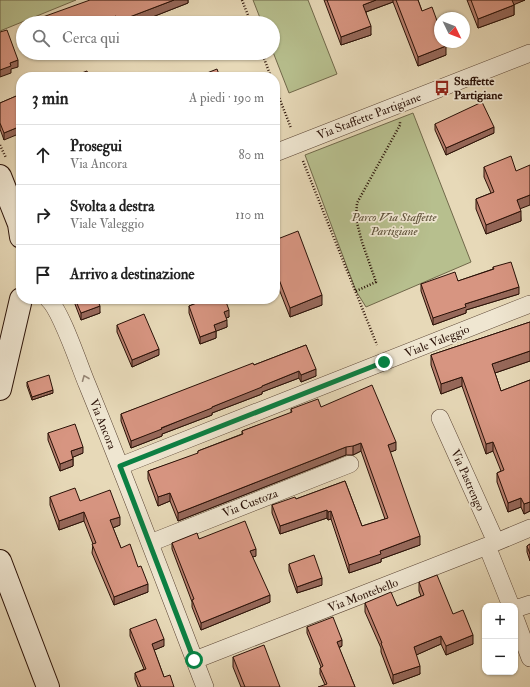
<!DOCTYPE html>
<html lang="it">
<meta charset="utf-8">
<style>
:root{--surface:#fff;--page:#f2f2f2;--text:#222;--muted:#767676;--line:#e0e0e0}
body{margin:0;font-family:"IM FELL Double Pica",serif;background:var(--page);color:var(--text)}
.controls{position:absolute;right:12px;bottom:12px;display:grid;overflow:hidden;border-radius:8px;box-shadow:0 1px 3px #0004}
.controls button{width:36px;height:36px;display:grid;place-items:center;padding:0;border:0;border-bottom:1px solid var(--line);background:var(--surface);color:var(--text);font:20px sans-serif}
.compass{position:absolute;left:434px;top:12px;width:36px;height:36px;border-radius:50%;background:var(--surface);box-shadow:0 1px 3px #0004;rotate:133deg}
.stop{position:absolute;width:12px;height:12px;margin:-9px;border:3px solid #0b8043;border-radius:50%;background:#fff}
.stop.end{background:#0b8043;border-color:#fff;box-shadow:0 1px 4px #0008}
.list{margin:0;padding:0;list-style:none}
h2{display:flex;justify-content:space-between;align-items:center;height:52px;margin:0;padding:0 16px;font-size:17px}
h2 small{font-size:13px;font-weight:400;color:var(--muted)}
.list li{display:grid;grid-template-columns:26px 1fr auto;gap:12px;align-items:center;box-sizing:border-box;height:60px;padding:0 16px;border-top:1px solid var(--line)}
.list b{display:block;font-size:15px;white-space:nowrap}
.list p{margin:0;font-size:13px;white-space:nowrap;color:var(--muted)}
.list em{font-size:13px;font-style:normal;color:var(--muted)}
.icon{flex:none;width:22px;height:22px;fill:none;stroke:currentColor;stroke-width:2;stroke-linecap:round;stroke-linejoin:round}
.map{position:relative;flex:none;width:530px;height:687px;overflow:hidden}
.search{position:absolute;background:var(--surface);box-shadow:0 1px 3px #0004;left:16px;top:16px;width:264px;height:44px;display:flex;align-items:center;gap:10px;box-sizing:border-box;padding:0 14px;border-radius:22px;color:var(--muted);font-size:15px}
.panel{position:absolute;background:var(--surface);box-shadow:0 1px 3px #0004;left:16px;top:72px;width:264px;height:232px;border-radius:16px}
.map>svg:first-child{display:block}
.green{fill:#b7bf8e;stroke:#70684a}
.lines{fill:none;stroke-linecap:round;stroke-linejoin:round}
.street-casing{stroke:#594333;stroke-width:18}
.secondary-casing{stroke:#2a1107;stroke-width:24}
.path{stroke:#2a1107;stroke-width:2.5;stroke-dasharray:1 2;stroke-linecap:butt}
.street{stroke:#efe6d1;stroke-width:17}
.secondary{stroke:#efe6d1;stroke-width:22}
.wall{fill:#b9806f;stroke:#2a1107}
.shaded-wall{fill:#96685a;stroke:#2a1107}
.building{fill:#d79581;stroke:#2a1107}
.oneway{stroke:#968676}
.route{stroke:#0b8043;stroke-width:5}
.labels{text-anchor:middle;stroke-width:3.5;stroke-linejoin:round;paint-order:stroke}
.poi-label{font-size:12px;font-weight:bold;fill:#2a1107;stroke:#efe6d1;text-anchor:start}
.street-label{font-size:12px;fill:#2a1107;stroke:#efe6d1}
.park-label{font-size:12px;font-style:italic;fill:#5b4e36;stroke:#efe6d1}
</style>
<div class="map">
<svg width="530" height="687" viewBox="0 0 530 687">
<rect width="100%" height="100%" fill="#e7d9b8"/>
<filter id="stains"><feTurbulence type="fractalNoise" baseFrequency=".005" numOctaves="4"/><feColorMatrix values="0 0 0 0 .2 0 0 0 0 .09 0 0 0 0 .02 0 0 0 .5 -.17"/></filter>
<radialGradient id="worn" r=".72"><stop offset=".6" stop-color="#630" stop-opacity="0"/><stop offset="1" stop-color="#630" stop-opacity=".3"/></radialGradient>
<path class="green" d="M0,0H76L0,31Z
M253,0H308L337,74L289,93L273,52V23H262Z
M413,113L471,262L366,307L356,291L305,155Z"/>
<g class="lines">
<defs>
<path id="street" d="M275,153L530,53
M48,299C61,310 79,365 87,384C128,484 166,586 205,687
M440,418L496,542
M120,466L530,304
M150,543L350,464
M487,546L511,606
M515,609L530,604
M515,618L530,658
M195,660L487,546L530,528"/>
<path id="secondary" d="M0,176L19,224L21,237
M0,389L21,299
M0,561L48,687"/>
</defs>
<use href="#street" class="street-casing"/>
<use href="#secondary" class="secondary-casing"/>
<path class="path" d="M242,0L251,23
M262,53L271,77
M275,87L291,128
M0,145L6,158
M303,161L377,345
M356,291L376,282L362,242L356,219L357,203L400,125V122"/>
<use href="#street" class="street"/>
<use href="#secondary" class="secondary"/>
</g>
<path class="wall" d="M188,0V3L137,23H40V18Z
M324,0H418L422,11L446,55L418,66L393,2L366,12L371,35L341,45Z
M467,0H525L514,4V15L478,28Z
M21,94L4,140L0,129V103Z
M435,124L494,133L446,155L435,130Z
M484,167L520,209L521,221L486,234L476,209V199L491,193L484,177Z
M275,240L322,305L290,317L275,279Z
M493,267L519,294L466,310V313L433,325L421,291V284L458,281L493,269Z
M73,299H97L100,313L81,320Z
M205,299H225L229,317L226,318L227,327L216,331V338L200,344L189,313V306L205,300Z
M530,322V361L495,373L501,391L530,380V511L524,514L521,507L508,512L497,482V473L501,471L493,451L486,454L462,386L441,394L431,365V355Z
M117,325L159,355L132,367L117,332Z
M306,345L316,376L301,382L299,378L262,392V394L212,413V415L162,434V436L131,448L121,421V414L254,365Z
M27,382L53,393L32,400L27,386Z
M321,407L396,450L390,452L420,545L381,559V562L349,573L331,519L328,520L327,518L280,534L272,513V505L296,499L345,481L362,526L385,519L361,451L353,455H346L178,521L170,501L158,506L148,479V471L198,454V451L242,434V431L291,413V409Z
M48,433L83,453L73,457V466L60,471L48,440Z
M50,497L80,501L120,525L113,528L121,548L148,592L114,605L92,553L93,544L84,521L59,530L50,505Z
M199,539L256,556L252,557L270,602L201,630L192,607V602L172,549V543Z
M530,544V561L527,552V546Z
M289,564L322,585L297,593L289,571Z
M419,582L453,614L473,644L446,655L441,644L416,655L420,674L393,684L381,652V648L365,612V603L397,606L421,596L419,591Z
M307,627L342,646L339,648L355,687L325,685L320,674V668L321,667L307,633Z
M130,629L164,646L154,650L164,677L174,687H138L135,679V673L144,669L130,636Z
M233,657L280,687H241L233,667Z"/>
<path class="shaded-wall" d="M174,0H188V3L137,23H119V21Z
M376,0H393V2L363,13V5Z
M511,0H525L511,6Z
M514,5V15L478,28V19Z
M116,16V23H97Z
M371,26V35L341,45V37Z
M446,46V55L418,66V57Z
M18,60V67L11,69V73L0,77V70L10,63Z
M21,126V133L4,140V133Z
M494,127V133L446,155V148Z
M530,195V205L517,210V200Z
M521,211V221L486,234V225Z
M519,287V294L466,310V313L433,325V318L465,304Z
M322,295V305L290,317V308Z
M100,306V313L81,320V313Z
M229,310V317L224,319V312Z
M227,320V327L214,332V325Z
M216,331V338L200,344V337Z
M159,349V355L132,367V360Z
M530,351V361L492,374V364Z
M316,369V376L301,382V375Z
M299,371V378L262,392V394L212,413V415L162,434V436L131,448V441L262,386Z
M462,377V386L441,394V384Z
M53,390V393L32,400V397Z
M396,442V450L388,453V445Z
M493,442V451L486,454V444Z
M361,443V451L353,455V446Z
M83,447V453L71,458V451Z
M346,447V455L178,521V513Z
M73,459V466L60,471V464Z
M170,493V501L158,506V497Z
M521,498V507L508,512V503Z
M530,502V511L524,514V504Z
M327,510V518L280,534V526Z
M331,511V519L328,520V512Z
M84,512V521L59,530V521Z
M120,517V525L110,529V520Z
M420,536V545L381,559V562L349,573V565L380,551Z
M256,549V556L250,558V551Z
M322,578V585L297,593V587Z
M148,584V592L114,605V597Z
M270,595V602L201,630V623Z
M473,635V644L446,655V646Z
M441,636V644L414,656V647Z
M164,639V646L152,651V644Z
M342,640V646L337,648V642Z
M420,666V674L393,684V675Z"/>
<path class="building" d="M90,0H174L119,21L116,16L97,23H41L40,18Z
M327,0H376L363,5L371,26L341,37Z
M396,0H418L422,11L432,7L440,29V42H445L446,46L418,57Z
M471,0H512L514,5L478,19Z
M7,30L18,60L10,63L11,66L0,70V32Z
M217,69L220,77H197Z
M87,71L89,77H71Z
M21,94V126L4,133L0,123V103Z
M482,102L494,127L446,148L435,124Z
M511,156L516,171L530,165V195L517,200L521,211L486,225L476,199L494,192L484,167Z
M298,231L322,295L290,308L275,269V240Z
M511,262L519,287L465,304L466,307L433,318L421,284L455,272L458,281L494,269L493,267Z
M75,299H97L100,306L81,313Z
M207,299H225L229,310L224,312L227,320L214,325L216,331L200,337L189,306Z
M144,314L159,349L132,360L117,325Z
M530,322V351L492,364L501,391L530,380V502L524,504L521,498L508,503L497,473L504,470L493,442L486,444L462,377L441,384L431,355Z
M306,345L316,369L301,375L299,371L262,386V387L212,407V408L161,428L162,429L131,441L121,414L253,363L254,365Z
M49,375L53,390L32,397L27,382Z
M372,385L396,442L388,445L420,536L380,551L381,554L349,565L331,511L328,512L327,510L280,526L272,505L295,497L296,499L345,481L362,526L388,518L361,443L353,446L346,447L178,513L170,493L158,497L148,471L198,453V451L243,434L242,431L292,412L291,409L318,399L321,407Z
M75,424L83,447L71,451L73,459L60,464L48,433Z
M75,488L80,501L110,490L120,517L110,520L121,548L130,544L138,567L141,566L148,584L114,597L92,544L96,543L84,512L59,521L50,497Z
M245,521L256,549L250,551L270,595L201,623L192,600L194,599L172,543L197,533L199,539Z
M530,544V554L527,546Z
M314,555L322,578L297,587L289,564Z
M437,575L453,614L463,610L473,635L446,646L441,636L414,647L420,666L393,675L381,643H382L365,603L391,592L397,606L424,595L419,582Z
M333,617L342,640L337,642L355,687H318L327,684L320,668L323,666L307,627Z
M156,619L164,639L152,644L164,677L170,675L174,687H141L135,673L146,669L130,629Z
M264,645L280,687H245L233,657Z"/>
<defs><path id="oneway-chevron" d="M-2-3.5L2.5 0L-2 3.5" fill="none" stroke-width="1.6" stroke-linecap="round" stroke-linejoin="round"/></defs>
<use class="oneway" href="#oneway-chevron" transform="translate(85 378) rotate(-112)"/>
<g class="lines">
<path class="route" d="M194,660L120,466L384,362"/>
</g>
<defs>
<symbol id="bus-bare" viewBox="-9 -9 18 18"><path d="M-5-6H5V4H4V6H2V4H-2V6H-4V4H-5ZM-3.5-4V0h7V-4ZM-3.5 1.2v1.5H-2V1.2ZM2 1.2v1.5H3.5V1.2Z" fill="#8f2418" stroke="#efe6d1" stroke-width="2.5" paint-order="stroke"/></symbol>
</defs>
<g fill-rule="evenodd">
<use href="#bus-bare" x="431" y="77" width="22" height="22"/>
</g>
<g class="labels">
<g class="poi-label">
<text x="454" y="85">Staffette<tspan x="454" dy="14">Partigiane</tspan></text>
</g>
<g class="street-label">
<text transform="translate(369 116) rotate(-21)" y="4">Via Staffette Partigiane</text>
<text transform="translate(437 341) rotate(-22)" y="4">Viale Valeggio</text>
<text transform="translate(103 424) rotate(68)" y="4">Via Ancora</text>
<text transform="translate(468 480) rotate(66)" y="4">Via Pastrengo</text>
<text transform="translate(250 503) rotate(-21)" y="4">Via Custoza</text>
<text transform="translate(363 595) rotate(-21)" y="4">Via Montebello</text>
</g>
<g class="park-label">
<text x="394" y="221">Parco Via Staffette<tspan x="394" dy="14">Partigiane</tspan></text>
</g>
</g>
<rect width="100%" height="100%" filter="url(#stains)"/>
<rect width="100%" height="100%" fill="url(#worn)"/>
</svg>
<div class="controls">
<button>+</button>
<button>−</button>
</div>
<svg class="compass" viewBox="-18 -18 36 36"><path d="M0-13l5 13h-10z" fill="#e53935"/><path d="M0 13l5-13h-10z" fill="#767676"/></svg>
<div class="stop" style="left:194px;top:660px"></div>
<div class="stop end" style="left:384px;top:362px"></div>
<div class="search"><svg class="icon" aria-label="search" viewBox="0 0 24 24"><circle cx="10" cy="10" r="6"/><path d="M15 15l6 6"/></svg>Cerca qui</div>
<section class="panel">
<h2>3 min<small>A piedi · 190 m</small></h2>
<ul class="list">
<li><svg class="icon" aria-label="ahead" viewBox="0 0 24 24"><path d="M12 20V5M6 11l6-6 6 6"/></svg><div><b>Prosegui</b><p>Via Ancora</p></div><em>80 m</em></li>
<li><svg class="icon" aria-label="right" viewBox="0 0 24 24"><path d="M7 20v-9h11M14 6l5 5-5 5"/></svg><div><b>Svolta a destra</b><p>Viale Valeggio</p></div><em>110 m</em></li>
<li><svg class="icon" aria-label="arrive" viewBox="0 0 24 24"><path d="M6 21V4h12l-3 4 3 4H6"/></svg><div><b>Arrivo a destinazione</b></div></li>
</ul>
</section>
</div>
